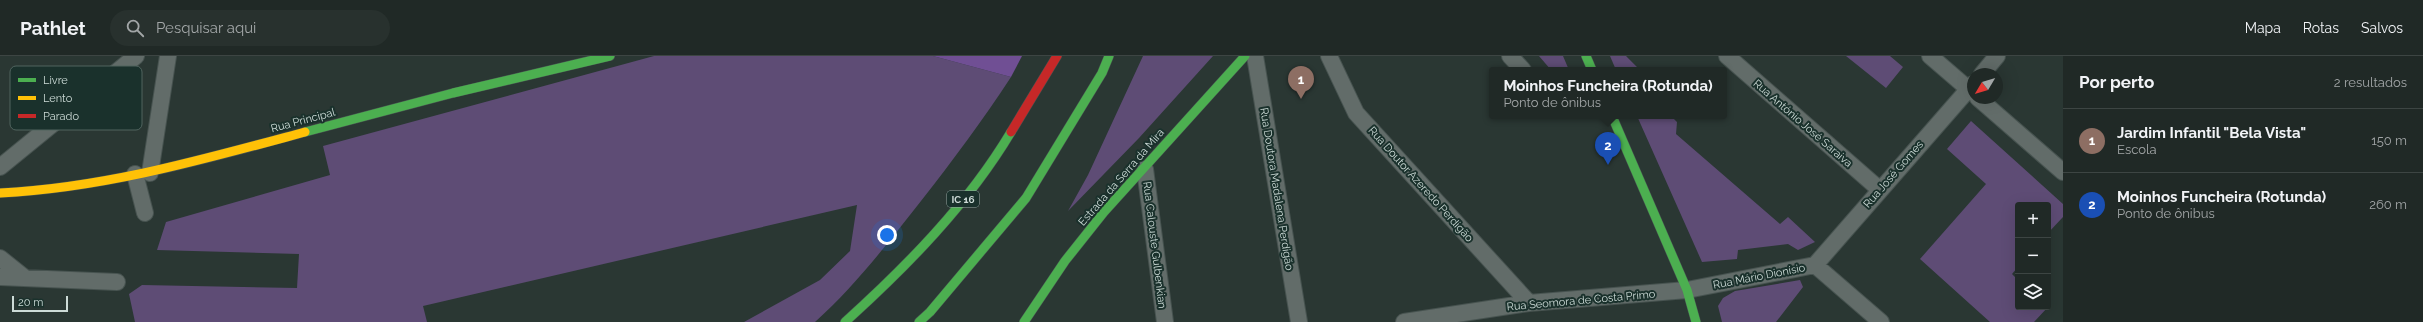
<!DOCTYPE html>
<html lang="pt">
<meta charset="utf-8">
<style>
:root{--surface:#202926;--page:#28312e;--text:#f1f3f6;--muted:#a2a6a7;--line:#3d4543;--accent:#8c9099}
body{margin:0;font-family:Raleway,sans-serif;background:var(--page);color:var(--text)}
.controls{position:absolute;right:12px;bottom:12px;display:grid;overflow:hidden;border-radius:4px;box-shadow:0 4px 16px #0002}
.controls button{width:36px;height:36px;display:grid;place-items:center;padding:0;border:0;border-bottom:1px solid var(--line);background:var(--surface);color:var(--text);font:20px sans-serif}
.compass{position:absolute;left:1967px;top:12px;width:36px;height:36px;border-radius:50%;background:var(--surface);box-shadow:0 4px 16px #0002;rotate:232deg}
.scale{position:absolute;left:12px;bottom:10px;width:56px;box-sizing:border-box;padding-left:4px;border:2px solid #cddbd7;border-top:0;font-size:11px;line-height:14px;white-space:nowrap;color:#cddbd7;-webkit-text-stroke:3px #1a312c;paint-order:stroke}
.you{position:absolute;left:887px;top:179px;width:14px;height:14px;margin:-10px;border:3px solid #fff;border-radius:50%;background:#1a73e8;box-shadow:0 0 0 6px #1a73e833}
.badge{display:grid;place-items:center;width:26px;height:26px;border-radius:50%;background:var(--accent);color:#fff;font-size:13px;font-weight:700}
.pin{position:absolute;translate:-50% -33px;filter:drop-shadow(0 1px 2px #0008)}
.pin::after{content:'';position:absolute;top:21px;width:14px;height:12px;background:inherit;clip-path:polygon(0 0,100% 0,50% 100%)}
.popup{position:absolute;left:1489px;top:11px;width:238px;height:52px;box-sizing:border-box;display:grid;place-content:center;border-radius:4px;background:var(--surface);filter:drop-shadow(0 1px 3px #0005);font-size:13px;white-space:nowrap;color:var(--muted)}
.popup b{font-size:15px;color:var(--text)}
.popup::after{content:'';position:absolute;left:50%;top:100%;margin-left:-8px;border:8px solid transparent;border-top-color:var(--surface)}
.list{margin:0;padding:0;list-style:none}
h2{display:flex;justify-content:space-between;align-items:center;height:52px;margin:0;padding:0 16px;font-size:17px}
h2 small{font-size:13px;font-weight:400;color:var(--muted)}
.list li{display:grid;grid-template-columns:26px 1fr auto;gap:12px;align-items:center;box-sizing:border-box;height:64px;padding:0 16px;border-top:1px solid var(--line)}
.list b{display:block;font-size:15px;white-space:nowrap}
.list p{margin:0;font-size:13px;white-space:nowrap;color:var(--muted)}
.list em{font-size:13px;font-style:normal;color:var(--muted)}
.icon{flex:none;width:22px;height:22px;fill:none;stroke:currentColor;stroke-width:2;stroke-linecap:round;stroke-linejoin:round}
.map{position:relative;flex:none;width:2063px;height:266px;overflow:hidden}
header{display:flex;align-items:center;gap:24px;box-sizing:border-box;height:56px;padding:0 20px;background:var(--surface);border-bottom:1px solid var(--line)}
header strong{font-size:19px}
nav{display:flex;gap:22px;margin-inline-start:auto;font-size:14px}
.search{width:280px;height:36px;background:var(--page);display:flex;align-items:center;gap:10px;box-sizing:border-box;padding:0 14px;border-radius:22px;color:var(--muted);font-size:15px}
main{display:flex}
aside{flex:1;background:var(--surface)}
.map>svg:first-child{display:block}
.green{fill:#5e4c75}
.forest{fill:#704f94}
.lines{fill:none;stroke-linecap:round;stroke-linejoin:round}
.street-casing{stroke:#475350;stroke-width:18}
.fast-casing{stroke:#475350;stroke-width:10}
.slow-casing{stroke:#475350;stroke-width:10}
.jam-casing{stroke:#475350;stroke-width:10}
.street{stroke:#626c69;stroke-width:16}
.fast{stroke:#4caf50;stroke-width:9}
.slow{stroke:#ffc107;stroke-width:9}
.jam{stroke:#c62828;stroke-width:9}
.labels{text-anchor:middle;stroke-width:4;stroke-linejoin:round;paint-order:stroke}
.shield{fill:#1a312c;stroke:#97a8a4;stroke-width:1}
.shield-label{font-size:10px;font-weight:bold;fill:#cddbd7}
.street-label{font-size:11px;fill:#cddbd7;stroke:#1a312c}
.key{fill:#1a312c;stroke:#50645f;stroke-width:1}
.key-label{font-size:11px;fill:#cddbd7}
</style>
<header>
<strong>Pathlet</strong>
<div class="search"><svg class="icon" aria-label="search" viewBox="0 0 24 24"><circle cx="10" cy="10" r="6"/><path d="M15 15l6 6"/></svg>Pesquisar aqui</div>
<nav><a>Mapa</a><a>Rotas</a><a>Salvos</a></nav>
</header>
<main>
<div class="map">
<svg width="2063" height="266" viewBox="0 0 2063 266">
<rect width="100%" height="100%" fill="#2a3733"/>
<path class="green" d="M654,0H933L1011,21C983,64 953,104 921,145C888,187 855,230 815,266H744L820,224L850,195L857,149L423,250L427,266H135L129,238L142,229L297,232L299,198L157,194L166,166L330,119L323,90Z
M1143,0H1213L1139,82L1068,155L1088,119Z
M1539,0H1563L1569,14H1551Z
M1610,0H1626L1640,14H1616Z
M1846,0H1890L1903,11L1886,32Z
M1637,60H1671L1677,66L1676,78L1780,168L1788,161L1815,186L1798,194L1788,188L1738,194L1737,203L1702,206Z
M1971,65L2063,148V161L2048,177V149H2018V211L2012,218L2018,224V251H2048L2034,266H1990L1920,203L1986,128L1947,93Z
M1800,224L1803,231L1776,266H1722L1718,250L1723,242L1735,235Z"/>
<path class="forest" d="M933,0H1022L1011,21Z"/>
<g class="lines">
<defs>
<path id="street" d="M1255,0L1299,266
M1329,0L1356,57L1529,247
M1510,0L1523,14
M1727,0L1879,133
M1930,0L1973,37
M1982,18L1997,0
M1978,42L2063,116
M0,111L136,0
M1145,113L1165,266
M150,117L168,0
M135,118L145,157
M0,202L25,222
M1815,209L1973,28
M0,221L117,226
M1404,266L1529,247L1687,234L1815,209L1881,266"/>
<path id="fast" d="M1586,0L1592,14
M1612,60L1687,234L1696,266
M305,76L453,37L610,0
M845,266C907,210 968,148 1011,76
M919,266L930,256L1026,142L1102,17L1109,0
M1024,266L1065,205L1104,156L1245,0"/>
<path id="slow" d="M0,137C104,132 205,103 305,76"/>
<path id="jam" d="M1011,76L1057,0"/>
</defs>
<use href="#street" class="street-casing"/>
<use href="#fast" class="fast-casing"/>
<use href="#slow" class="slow-casing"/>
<use href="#jam" class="jam-casing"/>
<use href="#street" class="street"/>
<use href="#fast" class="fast"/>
<use href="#slow" class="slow"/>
<use href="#jam" class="jam"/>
</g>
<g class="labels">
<rect class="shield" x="947" y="135" width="32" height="16" rx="3"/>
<g class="shield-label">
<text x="963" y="147">IC 16</text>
</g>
<g class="street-label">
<text transform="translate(303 64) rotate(-15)" y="4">Rua Principal</text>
<text transform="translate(1803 67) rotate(41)" y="4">Rua António José Saraiva</text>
<text transform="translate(1893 118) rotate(-49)" y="4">Rua José Gomes</text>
<text transform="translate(1121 121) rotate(-49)" y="4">Estrada da Serra da Mira</text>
<text transform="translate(1421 128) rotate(48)" y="4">Rua Doutor Azeredo Perdigão</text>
<text transform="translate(1277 133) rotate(81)" y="4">Rua Doutora Madalena Perdigão</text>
<text transform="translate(1155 189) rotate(83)" y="4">Rua Calouste Gulbenkian</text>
<text transform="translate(1759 220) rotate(-11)" y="4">Rua Mário Dionísio</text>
<text transform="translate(1581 244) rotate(-5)" y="4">Rua Seomora de Costa Primo</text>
</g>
</g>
<rect x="10" y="10" width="132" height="64" rx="6" class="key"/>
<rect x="18" y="22" width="18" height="4" fill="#4caf50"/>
<rect x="18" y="40" width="18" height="4" fill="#ffc107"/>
<rect x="18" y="58" width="18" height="4" fill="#c62828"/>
<g class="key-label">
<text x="43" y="28">Livre</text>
<text x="43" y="46">Lento</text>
<text x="43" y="64">Parado</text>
</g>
</svg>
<div class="controls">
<button>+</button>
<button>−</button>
<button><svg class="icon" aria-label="layers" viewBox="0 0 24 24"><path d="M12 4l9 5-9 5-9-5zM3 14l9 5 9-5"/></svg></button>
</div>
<svg class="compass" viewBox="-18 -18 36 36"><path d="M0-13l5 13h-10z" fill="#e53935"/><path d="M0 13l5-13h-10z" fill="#a2a6a7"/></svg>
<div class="scale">20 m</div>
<div class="you"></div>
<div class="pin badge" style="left:1301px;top:43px;background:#8d6e63">1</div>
<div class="pin badge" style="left:1608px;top:109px;background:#1a4fb4">2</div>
<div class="popup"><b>Moinhos Funcheira (Rotunda)</b>Ponto de ônibus</div>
</div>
<aside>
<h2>Por perto<small>2 resultados</small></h2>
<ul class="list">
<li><span class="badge" style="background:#8d6e63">1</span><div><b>Jardim Infantil &quot;Bela Vista&quot;</b><p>Escola</p></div><em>150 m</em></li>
<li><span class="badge" style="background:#1a4fb4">2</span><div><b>Moinhos Funcheira (Rotunda)</b><p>Ponto de ônibus</p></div><em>260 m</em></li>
</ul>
</aside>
</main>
